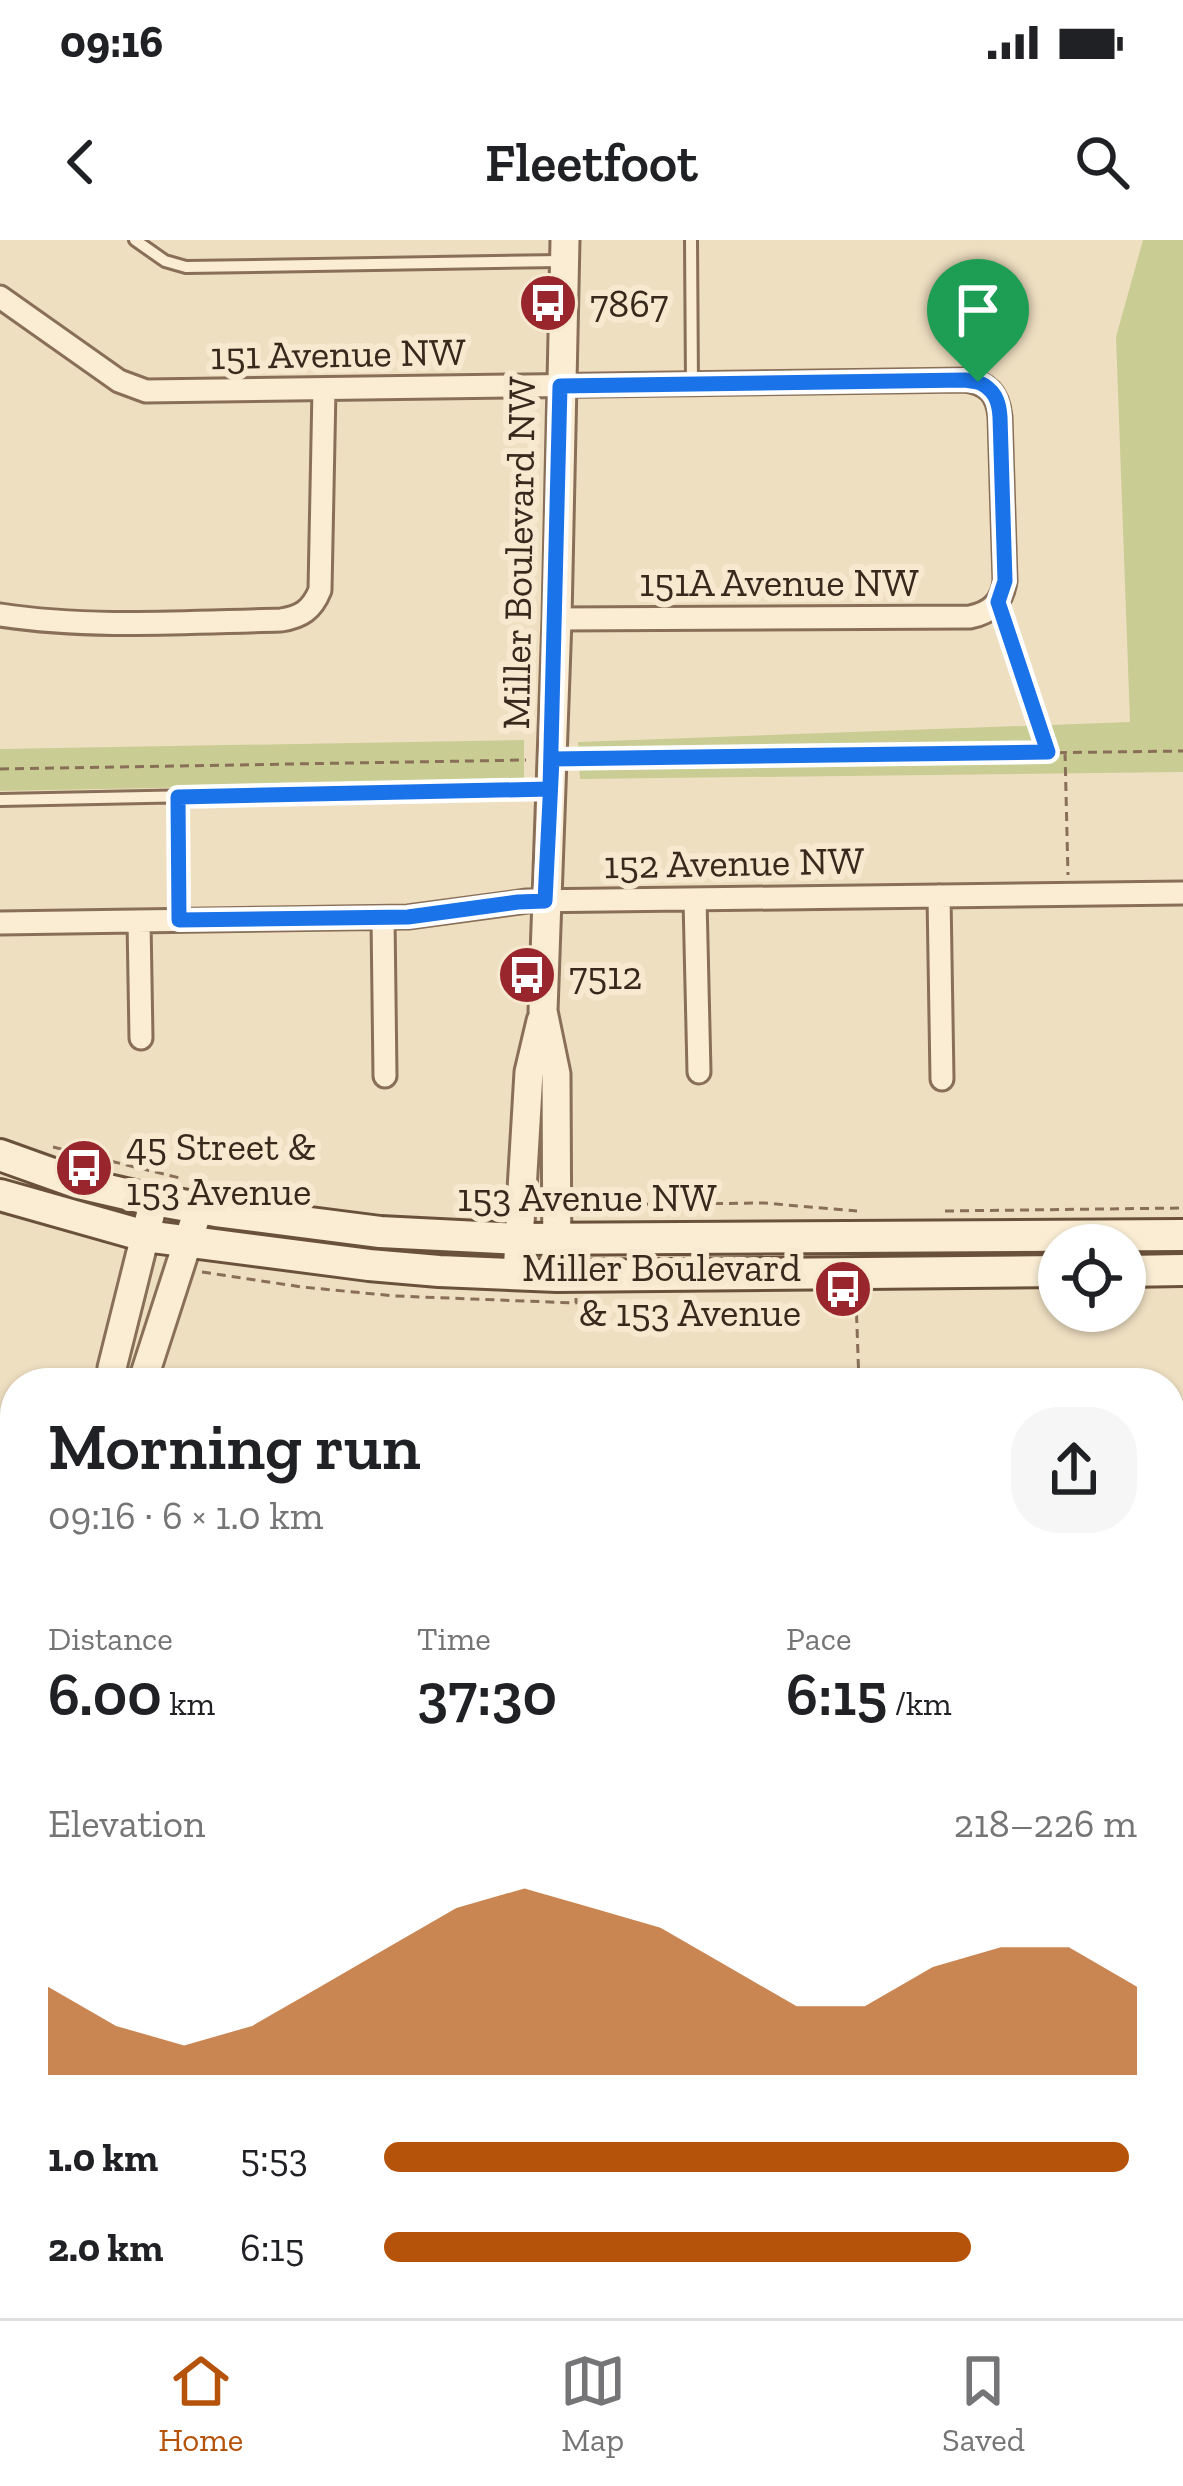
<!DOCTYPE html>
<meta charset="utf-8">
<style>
:root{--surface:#fff;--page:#f6f6f6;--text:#202124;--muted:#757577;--line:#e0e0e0;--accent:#b45309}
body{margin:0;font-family:"Zilla Slab",serif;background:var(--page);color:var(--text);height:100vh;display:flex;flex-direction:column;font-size:45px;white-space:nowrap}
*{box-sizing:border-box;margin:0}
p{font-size:39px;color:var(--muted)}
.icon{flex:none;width:66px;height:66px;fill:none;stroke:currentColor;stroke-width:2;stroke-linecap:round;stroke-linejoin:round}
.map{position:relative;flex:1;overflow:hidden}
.panel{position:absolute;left:0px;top:1128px;width:1185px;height:951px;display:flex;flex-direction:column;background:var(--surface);border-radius:48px 48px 0 0;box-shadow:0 3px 9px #0004}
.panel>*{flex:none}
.controls{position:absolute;left:1038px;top:984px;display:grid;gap:24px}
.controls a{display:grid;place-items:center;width:108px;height:108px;border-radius:50%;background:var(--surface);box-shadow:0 3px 9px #0004;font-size:60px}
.pin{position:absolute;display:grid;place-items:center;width:102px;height:102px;color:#fff;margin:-123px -51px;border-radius:50% 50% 50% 0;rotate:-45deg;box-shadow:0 0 12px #0007}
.pin .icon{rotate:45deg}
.round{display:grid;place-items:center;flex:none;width:126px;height:126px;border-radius:48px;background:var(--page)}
.headline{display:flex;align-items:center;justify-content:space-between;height:204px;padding:0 48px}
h1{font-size:66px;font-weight:600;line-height:90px}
.metrics{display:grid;grid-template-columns:repeat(3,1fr);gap:18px;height:204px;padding:12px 48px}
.metrics div{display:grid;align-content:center}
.metrics b{font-size:60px;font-weight:600}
.metrics small{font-size:33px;font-weight:400}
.metrics p{font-size:33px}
.chart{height:336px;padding:24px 48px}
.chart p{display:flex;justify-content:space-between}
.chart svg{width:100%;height:216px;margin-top:12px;fill:var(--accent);opacity:.7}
ul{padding:0 48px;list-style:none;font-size:39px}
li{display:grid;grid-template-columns:192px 144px 1fr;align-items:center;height:90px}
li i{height:30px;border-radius:15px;background:var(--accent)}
.status{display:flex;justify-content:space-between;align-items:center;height:84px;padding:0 60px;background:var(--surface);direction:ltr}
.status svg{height:33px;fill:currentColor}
header{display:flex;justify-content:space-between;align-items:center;height:156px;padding:0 48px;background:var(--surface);font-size:54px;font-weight:600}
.tabs{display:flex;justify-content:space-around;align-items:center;height:168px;border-top:3px solid var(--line);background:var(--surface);font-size:33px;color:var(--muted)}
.tabs a{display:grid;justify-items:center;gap:6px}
.tabs .active{color:var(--accent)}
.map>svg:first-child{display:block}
.green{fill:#c9cd94}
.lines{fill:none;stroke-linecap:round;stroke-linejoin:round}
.service-casing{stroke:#896f58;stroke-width:16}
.minor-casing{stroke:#896f58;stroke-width:27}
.tertiary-casing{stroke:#896f58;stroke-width:33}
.secondary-casing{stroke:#6a513b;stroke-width:36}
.path{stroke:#896f58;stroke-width:3;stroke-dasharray:9 6;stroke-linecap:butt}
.service{stroke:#faedd4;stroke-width:10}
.minor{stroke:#faedd4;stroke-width:21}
.tertiary{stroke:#faedd4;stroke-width:27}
.secondary{stroke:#faedd4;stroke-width:30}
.route-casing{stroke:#fff;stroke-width:24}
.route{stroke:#1a73e8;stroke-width:15}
.labels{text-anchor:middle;stroke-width:12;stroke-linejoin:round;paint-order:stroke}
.poi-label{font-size:39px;fill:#38291d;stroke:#f6e9d0;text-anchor:start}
.street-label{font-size:39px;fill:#38291d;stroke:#f6e9d0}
</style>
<div class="status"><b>09:16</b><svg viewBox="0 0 49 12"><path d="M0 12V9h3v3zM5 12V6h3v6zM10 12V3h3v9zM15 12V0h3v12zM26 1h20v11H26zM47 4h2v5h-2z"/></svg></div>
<header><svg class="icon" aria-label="back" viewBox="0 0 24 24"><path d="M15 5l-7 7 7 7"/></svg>Fleetfoot<svg class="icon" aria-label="search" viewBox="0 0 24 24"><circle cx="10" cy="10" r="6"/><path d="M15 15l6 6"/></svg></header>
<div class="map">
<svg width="1183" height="2078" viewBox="0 0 1183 2078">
<rect width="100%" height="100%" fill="#efdfc1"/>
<path class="green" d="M1143,0H1183V532L580,539L578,502L1130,482L1116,97Z
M524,500V541L0,551V509Z
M15,1968V2064H273V2078H0V1973Z"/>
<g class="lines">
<defs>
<path id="service" d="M135,0L165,21L186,27L561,21
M691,0L692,144
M178,557L179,680
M0,560L547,549
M1170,1666L1183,1672
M1170,1945L1183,1950
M653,2064L727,2078"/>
<path id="minor" d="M0,57L119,141L146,151L965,140C988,143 998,154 1000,177L1005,341C1002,363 990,373 970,377L557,379
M0,375C92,389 188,382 281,380C301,377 312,370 320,350L324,149
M939,656L942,839
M695,659L699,832
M383,678L385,836
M139,681L141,798
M0,683L408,677L527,661L1183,653
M0,1317L15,1323
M1170,1639L1183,1602
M0,1791L15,1788
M1170,1804L1183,1809
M788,2078L792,2064"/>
<path id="tertiary" d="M517,1034L529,832L541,781
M557,1036L556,834L543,771L557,379L565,0
M112,1143V1128L154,960
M139,1143L145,1134L199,967
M0,1941L15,1938
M1122,2064L1156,2078"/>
<path id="secondary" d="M0,915L78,943L143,958L216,971L380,992L519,999L1183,995
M0,955L145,996L369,1025L439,1031L557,1036L1059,1031
M1125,1031L1183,1030"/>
</defs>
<use href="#service" class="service-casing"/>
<use href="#minor" class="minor-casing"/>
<use href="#tertiary" class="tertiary-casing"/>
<use href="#secondary" class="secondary-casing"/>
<path class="path" d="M1005,381L1047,508
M1065,512L1068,635
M578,519L1183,511
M0,529L526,520
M53,907L184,939
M579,965L764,963L857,971
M945,971L1183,968
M202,1032L302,1047L395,1056L576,1063V1058
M856,1059L859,1143
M1170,1230H1183
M279,2064L289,2066L302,2078
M46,2078L57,2064"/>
<use href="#service" class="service"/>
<use href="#minor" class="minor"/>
<use href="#tertiary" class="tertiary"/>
<use href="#secondary" class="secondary"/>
</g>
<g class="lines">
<defs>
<path id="route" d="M978,142L965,140L560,146L550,549L178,557L179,680L408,677L518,662L545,661L552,519L1048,512L998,362L1005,341L1000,177C999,160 994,149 978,142"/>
</defs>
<use href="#route" class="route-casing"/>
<use href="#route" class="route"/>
</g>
<defs>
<symbol id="bus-disc" viewBox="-11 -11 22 22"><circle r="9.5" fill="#99262d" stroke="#f6e9d0"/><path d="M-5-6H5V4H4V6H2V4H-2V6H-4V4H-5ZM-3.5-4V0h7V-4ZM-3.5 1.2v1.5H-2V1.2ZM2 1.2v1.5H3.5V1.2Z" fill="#fff"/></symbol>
</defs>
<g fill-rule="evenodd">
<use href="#bus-disc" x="515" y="30" width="66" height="66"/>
<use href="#bus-disc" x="494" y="702" width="66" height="66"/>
<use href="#bus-disc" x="51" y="895" width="66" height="66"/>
<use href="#bus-disc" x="810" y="1016" width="66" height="66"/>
</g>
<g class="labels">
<g class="poi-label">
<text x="590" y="77">7867</text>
<text x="569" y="749">7512</text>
<text x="126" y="920">45 Street &amp;<tspan x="126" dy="45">153 Avenue</tspan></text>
<text x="801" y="1041" text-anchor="end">Miller Boulevard<tspan x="801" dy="45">&amp; 153 Avenue</tspan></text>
</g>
<g class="street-label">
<text transform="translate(338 113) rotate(-1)" y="14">151 Avenue NW</text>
<text transform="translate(518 313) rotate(-89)" y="14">Miller Boulevard NW</text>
<text x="779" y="356">151A Avenue NW</text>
<text transform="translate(734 622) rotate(-1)" y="14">152 Avenue NW</text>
<text x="587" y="971">153 Avenue NW</text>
</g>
</g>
</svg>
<div class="controls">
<a><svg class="icon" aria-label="locate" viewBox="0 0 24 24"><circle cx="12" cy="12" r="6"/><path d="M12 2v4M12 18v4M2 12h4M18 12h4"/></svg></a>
</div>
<div class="pin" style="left:978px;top:142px;background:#1e9e55"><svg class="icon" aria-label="arrive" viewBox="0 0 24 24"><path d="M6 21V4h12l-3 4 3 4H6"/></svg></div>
<section class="panel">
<div class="headline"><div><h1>Morning run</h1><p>09:16 · 6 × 1.0 km</p></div><a class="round"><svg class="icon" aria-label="share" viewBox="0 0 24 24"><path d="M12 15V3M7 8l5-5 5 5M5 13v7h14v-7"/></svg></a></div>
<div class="metrics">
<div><p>Distance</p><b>6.00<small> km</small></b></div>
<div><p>Time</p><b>37:30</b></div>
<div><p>Pace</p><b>6:15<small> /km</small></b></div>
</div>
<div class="chart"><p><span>Elevation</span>218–226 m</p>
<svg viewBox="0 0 160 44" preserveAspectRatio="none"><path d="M0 44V26L10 34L20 38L30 34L40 26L50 18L60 10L70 6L80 10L90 14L100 22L110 30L120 30L130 22L140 18L150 18L160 26V44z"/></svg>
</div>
<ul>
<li><b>1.0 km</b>5:53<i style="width:99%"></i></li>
<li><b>2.0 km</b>6:15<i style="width:78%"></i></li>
</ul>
</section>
</div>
<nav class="tabs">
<a class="active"><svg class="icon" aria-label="home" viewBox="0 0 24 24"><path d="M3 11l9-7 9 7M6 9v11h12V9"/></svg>Home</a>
<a><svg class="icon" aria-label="map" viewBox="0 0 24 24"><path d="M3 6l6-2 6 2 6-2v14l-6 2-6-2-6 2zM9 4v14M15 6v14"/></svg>Map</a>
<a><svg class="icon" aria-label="saved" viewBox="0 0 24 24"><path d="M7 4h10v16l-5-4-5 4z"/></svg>Saved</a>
</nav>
